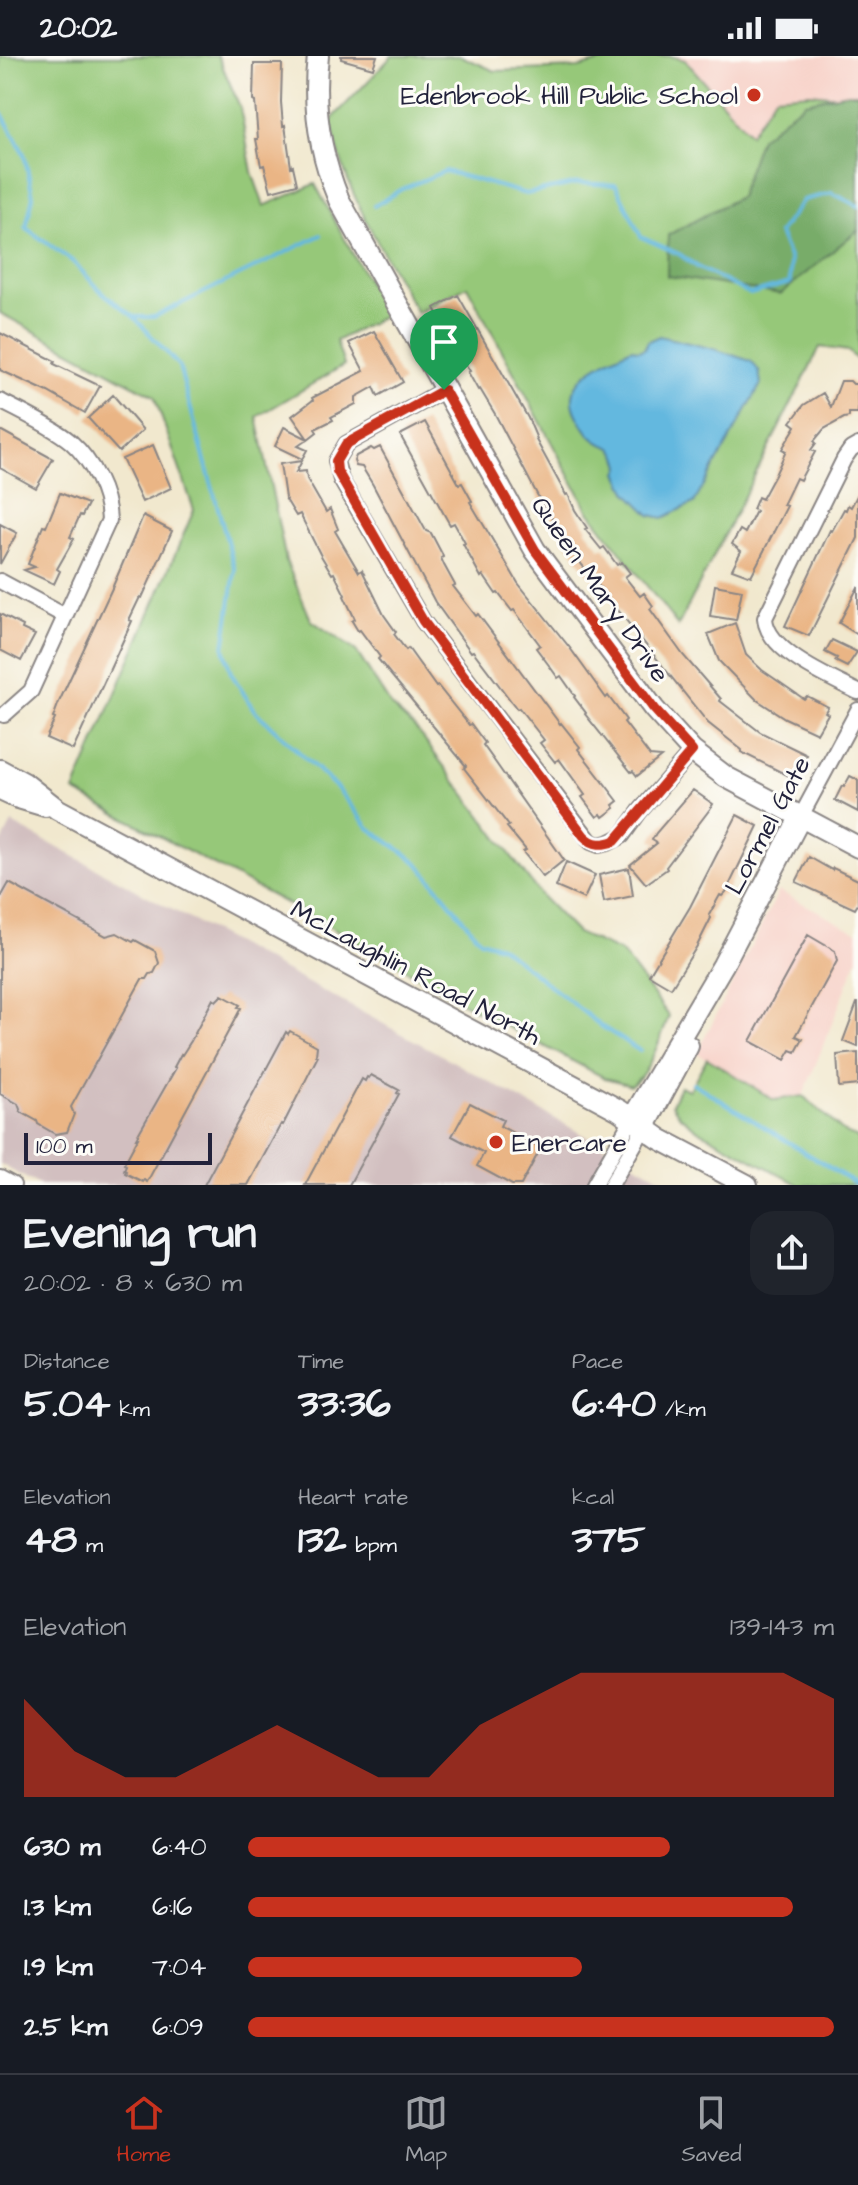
<!DOCTYPE html>
<meta charset="utf-8">
<style>
:root{--surface:#171b24;--page:#20242c;--text:#f1f3f6;--muted:#9ea1a6;--line:#363941;--accent:#c8321e}
body{margin:0;font-family:"Architects Daughter",sans-serif;background:var(--page);color:var(--text);height:100vh;display:flex;flex-direction:column;font-size:30px;white-space:nowrap}
*{box-sizing:border-box;margin:0}
p{font-size:26px;color:var(--muted)}
.icon{flex:none;width:44px;height:44px;fill:none;stroke:currentColor;stroke-width:2;stroke-linecap:round;stroke-linejoin:round}
.map{position:relative;height:1129px;overflow:hidden}
.details{display:flex;flex-direction:column;background:var(--surface);flex:1}
.details>*{flex:none}
.scale{position:absolute;left:24px;bottom:20px;width:188px;box-sizing:border-box;padding-left:8px;border:4px solid #22223b;border-top:0;font-size:22px;line-height:28px;white-space:nowrap;color:#22223b;-webkit-text-stroke:6px #fdfcf7;paint-order:stroke}
.pin{position:absolute;display:grid;place-items:center;width:68px;height:68px;color:#fff;margin:-82px -34px;border-radius:50% 50% 50% 0;rotate:-45deg;box-shadow:0 0 8px #0007}
.pin .icon{rotate:45deg}
.round{display:grid;place-items:center;flex:none;width:84px;height:84px;border-radius:24px;background:var(--page)}
.overview{display:flex;align-items:center;justify-content:space-between;height:136px;padding:0 24px}
h1{font-size:44px;font-weight:700;line-height:60px}
.figures{display:grid;grid-template-columns:repeat(3,1fr);gap:12px;height:136px;padding:8px 24px}
.figures div{display:grid;align-content:center}
.figures b{font-size:40px;font-weight:700}
.figures small{font-size:22px;font-weight:400}
.figures p{font-size:22px}
.chart{height:224px;padding:16px 24px}
.chart p{display:flex;justify-content:space-between}
.chart svg{width:100%;height:144px;margin-top:8px;fill:var(--accent);opacity:.7}
ul{padding:0 24px;list-style:none;font-size:26px}
li{display:grid;grid-template-columns:128px 96px 1fr;align-items:center;height:60px}
li i{height:20px;border-radius:10px;background:var(--accent)}
.status{display:flex;justify-content:space-between;align-items:center;height:56px;padding:0 40px;background:var(--surface);direction:ltr}
.status svg{height:22px;fill:currentColor}
.tab-bar{display:flex;justify-content:space-around;align-items:center;height:112px;border-top:2px solid var(--line);background:var(--surface);font-size:22px;color:var(--muted)}
.tab-bar a{display:grid;justify-items:center;gap:4px}
.tab-bar .selected{color:var(--accent)}
.map>svg:first-child{display:block}
.built{fill:#f7d1c8}
.industrial{fill:#d2bfc0}
.green{fill:#96c879;stroke:#5c755a;stroke-width:2}
.forest{fill:#78ac69;stroke:#4d6752;stroke-width:2}
.water{fill:#63b8df;stroke:#426d8d;stroke-width:2}
.lines{fill:none;stroke-linecap:round;stroke-linejoin:round}
.stream{stroke:#63b8df;stroke-width:4}
.building{fill:#eab585}
.street-casing{stroke:#8a8584;stroke-width:18}
.secondary-casing{stroke:#8a8584;stroke-width:24}
.street{stroke:#fff;stroke-width:14}
.secondary{stroke:#fff;stroke-width:20}
.route-casing{stroke:#fff;stroke-width:16}
.route{stroke:#c8321e;stroke-width:10}
.poi-dot{fill:#c8321e;stroke:#fdfcf7;stroke-width:3}
.labels{text-anchor:middle;stroke-width:6;stroke-linejoin:round;paint-order:stroke}
.poi-label{font-size:26px;fill:#22223b;stroke:#fdfcf7;text-anchor:end}
.street-label{font-size:26px;fill:#22223b;stroke:#fdfcf7}
</style>
<div class="status"><b>20:02</b><svg viewBox="0 0 49 12"><path d="M0 12V9h3v3zM5 12V6h3v6zM10 12V3h3v9zM15 12V0h3v12zM26 1h20v11H26zM47 4h2v5h-2z"/></svg></div>
<div class="map">
<svg width="858" height="1129" viewBox="0 0 858 1129">
<rect width="100%" height="100%" fill="#fdfcf7"/>
<filter id="ink" filterUnits="userSpaceOnUse"><feTurbulence type="fractalNoise" baseFrequency=".0125" numOctaves="2"/><feDisplacementMap in="SourceGraphic" scale="16" xChannelSelector="R" yChannelSelector="G"/><feConvolveMatrix kernelMatrix="1 2 1 2 8 2 1 2 1" color-interpolation-filters="sRGB"/></filter>
<filter id="wash" filterUnits="userSpaceOnUse"><feTurbulence type="fractalNoise" baseFrequency=".006" numOctaves="4" result="noise"/><feDisplacementMap in="SourceGraphic" scale="32" xChannelSelector="R" yChannelSelector="G"/><feGaussianBlur stdDeviation="1.8" result="paint"/><feColorMatrix in="noise" values="0 0 0 0 0 0 0 0 0 0 0 0 0 0 0 0 0 1.4 0 .05"/><feComposite in="paint" operator="in"/></filter>
<g filter="url(#wash)">
<rect width="100%" height="100%" fill="#f1e8ce"/>
<path class="built" d="M670,0H858V42L750,79L685,4Z
M779,835L858,876V902L803,1040L774,1044L697,997Z"/>
<path class="industrial" d="M12,767L454,1006L673,1129H39L0,1108V790Z"/>
<path class="green" d="M0,0H218L240,51L252,116L264,150L315,128L386,259L336,285L344,309L257,361L286,505L311,564L356,595L392,651L416,673L542,841L577,877L622,897L669,960C661,980 649,1019 631,1029L605,1022L460,946C335,870 203,804 74,735L194,454L154,340L0,257Z
M392,0H461L495,15L579,12L621,0H670L685,4L750,78L775,40L810,37L858,42V305L848,295L820,291L678,570L588,454L467,230L417,257C383,195 343,135 331,64Z
M707,1002L774,1044L803,1040L845,1077L858,1082V1129H799L698,1074L680,1060L672,1048L680,1030L689,1034Z"/>
<path class="forest" d="M847,37H858V174L781,238L667,220L668,179L739,141L760,82L805,46Z"/>
<path class="water" d="M659,280L714,293L751,305L759,315L761,328L694,447L663,462L650,459L628,437L618,417L621,411C615,383 607,395 593,382C586,376 583,369 578,361C557,323 604,306 632,292L637,294L644,293L648,285Z"/>
<g class="lines">
<path class="stream" d="M0,54L24,98L33,140L26,172L72,205L102,236L134,261H154L321,179
M374,150L400,134L445,115L526,138L578,127L616,129L641,181L679,198L699,212L750,238L790,227V204L779,177L803,144L832,137L858,150
M134,261L179,310L235,514L224,592L231,617L254,654L337,732L369,772L417,806L480,884L500,890L601,970L640,995
M693,1027L858,1129"/>
</g>
<g id="blocks">
<path class="building" d="M341,0H377L373,12L341,3Z
M254,8H282L281,46L283,70L285,69L291,111L293,110L297,128L271,135L264,109L261,110L256,83H258L255,46L253,45Z
M458,239L528,362L537,383L536,384L566,439L568,438L575,454L587,472L585,473L601,493L604,491L617,509L622,506L630,517L625,521L640,540L644,537L653,550L650,553L683,599L721,643L720,645L760,676L807,699L795,723L741,696L742,694L708,667L575,500L576,499L540,444L495,358L480,333L478,334L468,316L470,315L448,281L450,279L435,252Z
M374,275L403,326L378,340L374,331L356,341V348L331,361L333,364L315,373L317,376L308,383L292,360L313,344L312,342L364,315L349,287Z
M0,277L55,305L54,308L100,330L85,357L48,336L0,314Z
M841,325H850L853,328H857L858,357H849V361L844,362L824,373L814,385L816,387L811,394L815,396L800,424L796,422L783,449L787,450L751,520L732,513L741,495L732,488L740,474L745,477L756,455L753,453L758,441L762,443L775,419L786,395L782,393L796,370L791,366L804,349L823,337L831,351Z
M113,339L143,374L119,396L88,362Z
M425,366L459,428L462,427L472,445L470,446L518,527L570,592L606,642L608,640L626,664L624,666L650,700L661,701L637,720L633,715L631,716L585,658L586,657L574,641L575,640L561,620L558,622L548,608L536,592L540,589L514,554L512,555L498,537L496,538L483,519L481,521L463,488L465,487L454,467L450,469L400,379Z
M284,371L308,383L298,390L307,394L302,403L275,390Z
M0,374L53,403L36,432L0,412Z
M153,389L171,432L142,446L122,403Z
M380,391L426,475L431,477L442,498L443,501L441,502L444,509L455,529L453,530L476,560L478,558L560,668L561,667L580,691L578,693L618,745L613,749L615,752L603,761L601,758L597,761L582,741L585,739L559,703L555,706L540,687L544,684L519,652L517,653L473,595L471,596L435,546L373,429L362,411L356,410L354,405L356,400L371,392L374,394Z
M302,405L296,416L306,415L307,423L326,456L330,453L338,473L335,475L359,516L362,514L384,559L396,576L394,578L406,594L408,592L436,631L438,630L469,669L471,668L485,687L483,689L493,703L564,804L543,821L523,796L526,794L507,771L509,770L464,712L466,710L391,619L378,603L380,601L360,574L358,575L352,565L355,563L344,540L345,539L334,517L332,518L320,498L300,458L296,460L285,442L280,408Z
M60,437L88,448L82,460L80,459L70,481L74,483L57,513L60,515L54,528L24,514L35,511L28,508L43,470L46,471Z
M858,438V482L809,580L785,570L830,474L832,475L844,453L846,454L848,449L851,451Z
M143,460L172,475L142,542L140,541L129,564L132,565L73,694L46,682L55,663L53,662L59,646L113,530Z
M0,468L17,477L0,508Z
M715,529L742,534L736,564L710,560Z
M858,531V579L839,567Z
M0,558L23,570L22,573L35,579L21,605L0,594Z
M735,567L746,599L762,614L804,643L807,640L828,651L825,656L828,658L817,677L785,662L757,644L719,605L708,578Z
M832,584L857,596L847,611L835,605L837,602L825,596Z
M850,720L858,724V756L835,744L842,730L844,731Z
M693,734L713,748L710,753L666,811L667,813L646,828L630,809L657,787L652,784L656,777Z
M737,759L758,770L726,836L722,840L720,839L709,859L711,862L697,890L671,932L649,919L690,851Z
M809,801L832,814L833,812L858,824V848L855,853L796,826Z
M566,806L595,819L584,843L556,831Z
M629,812L633,840L604,846L599,819Z
M9,827L106,880L117,877L133,886L135,884L155,895L159,907L154,917L150,918L147,923H142L71,1051L74,1058L67,1076L55,1078L38,1068L37,1065L21,1056L18,1048L0,1038V843Z
M808,879L835,895L837,905L796,980L803,983L796,996L791,994L785,1004L750,985Z
M222,939L240,949L238,951L241,952L147,1126L144,1124L143,1126L125,1117L126,1115L124,1114L126,1109L124,1108L138,1082H136L176,1012L174,1011L181,998L182,999L191,985L213,943L216,945Z
M857,947H858V991L843,985Z
M290,975L317,990L316,999L318,1000L283,1069L281,1068L248,1129H204L286,976L288,978Z
M858,997V1029L839,1031L837,999Z
M371,1019L399,1034L397,1037L399,1038L349,1129H305L362,1023L365,1025L367,1021L369,1022Z
M470,1047L503,1064L500,1070L541,1092L521,1129H512L477,1110L484,1097L452,1080Z"/>
</g>
</g>
<g filter="url(#ink)">
<use href="#blocks" fill-opacity="0" stroke="#8a8584" stroke-width="2"/>
<g class="lines">
<defs>
<path id="street" d="M444,334L346,388L336,405L341,424L423,565L591,786L599,789L608,787L622,780L640,755L692,695
M0,345C20,355 55,372 71,386C92,405 108,436 109,464L31,635L4,659
M858,389L851,393L844,403L765,562C767,596 831,622 858,636
M0,525L65,560
M800,762L858,654
M0,1122L13,1129
M594,1129L632,1063
M611,1129L644,1072"/>
<path id="secondary" d="M318,0C312,50 320,98 339,144L535,494L654,653L692,695L726,721L858,791
M0,714L24,727L57,753L619,1054L660,1083L747,1129
M0,734L15,741L45,750
M632,1063L723,909L800,762
M644,1072L688,990"/>
</defs>
<use href="#street" class="street-casing"/>
<use href="#secondary" class="secondary-casing"/>
<use href="#street" class="street"/>
<use href="#secondary" class="secondary"/>
</g>
</g>
<g class="lines" filter="url(#ink)">
<defs>
<path id="route" d="M444,334L535,494L654,653L692,695L615,785C603,789 594,790 584,780L423,565L337,415L336,405L346,388Z"/>
</defs>
<use href="#route" class="route-casing"/>
<use href="#route" class="route"/>
</g>
<g class="poi-dot">
<circle cx="754" cy="39" r="8"/>
<circle cx="496" cy="1086" r="8"/>
</g>
<g class="labels">
<g class="poi-label">
<text x="738" y="48">Edenbrook Hill Public School</text>
<text x="512" y="1095" text-anchor="start">Enercare</text>
</g>
<g class="street-label">
<text transform="translate(601 533) rotate(55)" y="9">Queen Mary Drive</text>
<text transform="translate(767 769) rotate(-62)" y="9">Lormel Gate</text>
<text transform="translate(416 916) rotate(28)" y="9">McLaughlin Road North</text>
</g>
</g>
</svg>
<div class="scale">100 m</div>
<div class="pin" style="left:444px;top:334px;background:#1e9e55"><svg class="icon" aria-label="arrive" viewBox="0 0 24 24"><path d="M6 21V4h12l-3 4 3 4H6"/></svg></div>
</div>
<section class="details">
<div class="overview"><div><h1>Evening run</h1><p>20:02 · 8 × 630 m</p></div><a class="round"><svg class="icon" aria-label="share" viewBox="0 0 24 24"><path d="M12 15V3M7 8l5-5 5 5M5 13v7h14v-7"/></svg></a></div>
<div class="figures">
<div><p>Distance</p><b>5.04<small> km</small></b></div>
<div><p>Time</p><b>33:36</b></div>
<div><p>Pace</p><b>6:40<small> /km</small></b></div>
</div>
<div class="figures">
<div><p>Elevation</p><b>48<small> m</small></b></div>
<div><p>Heart rate</p><b>132<small> bpm</small></b></div>
<div><p>kcal</p><b>375</b></div>
</div>
<div class="chart"><p><span>Elevation</span>139–143 m</p>
<svg viewBox="0 0 160 44" preserveAspectRatio="none"><path d="M0 44V14L10 30L20 38L30 38L40 30L50 22L60 30L70 38L80 38L90 22L100 14L110 6L120 6L130 6L140 6L150 6L160 14V44z"/></svg>
</div>
<ul>
<li><b>630 m</b>6:40<i style="width:72%"></i></li>
<li><b>1.3 km</b>6:16<i style="width:93%"></i></li>
<li><b>1.9 km</b>7:04<i style="width:57%"></i></li>
<li><b>2.5 km</b>6:09<i style="width:100%"></i></li>
</ul>
</section>
<nav class="tab-bar">
<a class="selected"><svg class="icon" aria-label="home" viewBox="0 0 24 24"><path d="M3 11l9-7 9 7M6 9v11h12V9"/></svg>Home</a>
<a><svg class="icon" aria-label="map" viewBox="0 0 24 24"><path d="M3 6l6-2 6 2 6-2v14l-6 2-6-2-6 2zM9 4v14M15 6v14"/></svg>Map</a>
<a><svg class="icon" aria-label="saved" viewBox="0 0 24 24"><path d="M7 4h10v16l-5-4-5 4z"/></svg>Saved</a>
</nav>
